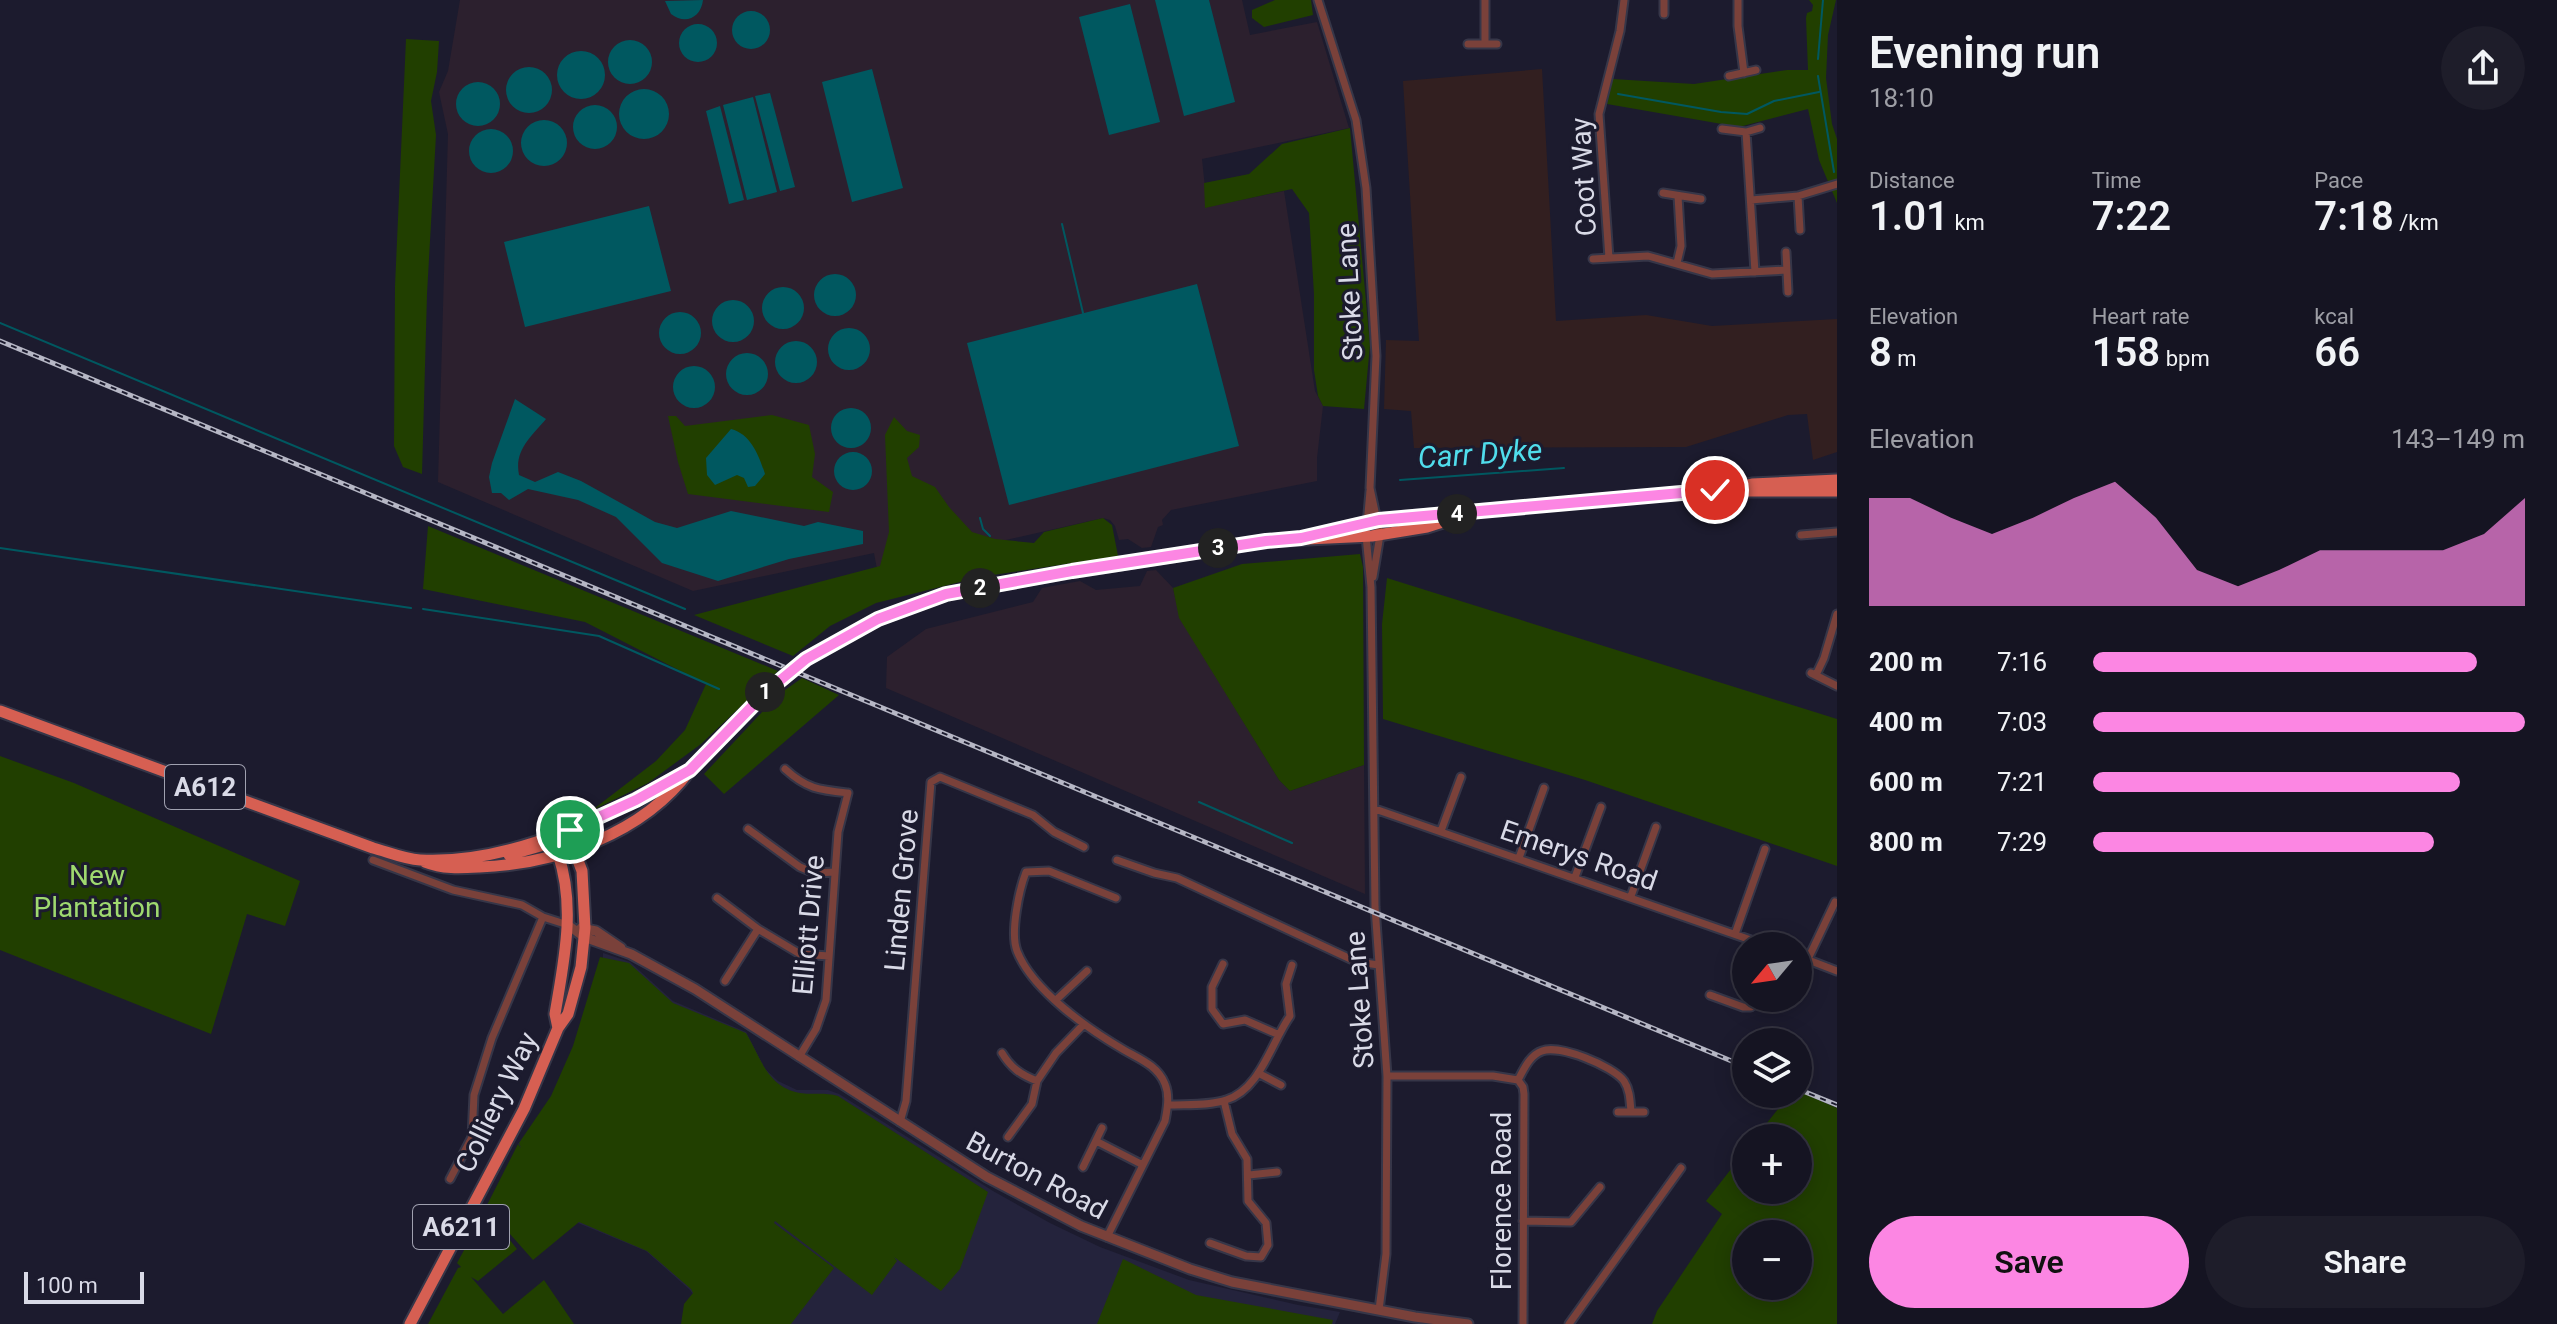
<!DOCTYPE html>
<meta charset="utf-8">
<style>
:root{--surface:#151422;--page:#1e1d2a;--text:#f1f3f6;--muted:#9d9ea5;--line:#343340;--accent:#fc86e3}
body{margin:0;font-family:Roboto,sans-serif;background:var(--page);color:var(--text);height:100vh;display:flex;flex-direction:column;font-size:30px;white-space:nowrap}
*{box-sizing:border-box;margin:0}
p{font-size:26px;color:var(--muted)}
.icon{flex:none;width:44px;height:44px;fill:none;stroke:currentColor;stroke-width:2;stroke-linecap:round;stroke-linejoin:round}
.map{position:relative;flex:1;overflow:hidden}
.sheet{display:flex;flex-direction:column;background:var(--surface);width:720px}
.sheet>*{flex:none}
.needle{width:52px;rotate:241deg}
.buttons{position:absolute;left:1732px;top:932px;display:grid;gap:16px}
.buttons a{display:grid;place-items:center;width:80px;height:80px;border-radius:50%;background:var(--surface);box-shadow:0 4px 20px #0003,0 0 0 2px var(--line);font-size:40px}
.scale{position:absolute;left:24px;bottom:20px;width:120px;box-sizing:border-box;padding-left:8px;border:4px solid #d9dae7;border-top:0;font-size:22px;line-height:28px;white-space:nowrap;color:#d9dae7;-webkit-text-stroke:6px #1c1b2e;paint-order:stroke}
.pin{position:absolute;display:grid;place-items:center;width:68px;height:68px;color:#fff;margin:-34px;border:4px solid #fff;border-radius:50%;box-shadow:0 2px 8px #0007}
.km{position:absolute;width:40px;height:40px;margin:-20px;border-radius:50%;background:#222;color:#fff;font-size:22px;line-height:40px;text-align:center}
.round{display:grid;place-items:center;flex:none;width:84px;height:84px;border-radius:42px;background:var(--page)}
.head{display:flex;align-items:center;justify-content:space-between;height:136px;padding:0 32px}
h1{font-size:44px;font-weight:600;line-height:60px}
.metrics{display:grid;grid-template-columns:repeat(3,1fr);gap:12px;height:136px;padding:8px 32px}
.metrics div{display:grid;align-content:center}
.metrics b{font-size:40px;font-weight:600}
.metrics small{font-size:22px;font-weight:400}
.metrics p{font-size:22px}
.chart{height:224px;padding:16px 32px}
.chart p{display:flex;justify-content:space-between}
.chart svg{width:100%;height:144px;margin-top:8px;fill:var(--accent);opacity:.7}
.primary-button{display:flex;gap:16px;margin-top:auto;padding:16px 32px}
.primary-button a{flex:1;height:92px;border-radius:48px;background:var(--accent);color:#111;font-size:32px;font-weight:600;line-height:92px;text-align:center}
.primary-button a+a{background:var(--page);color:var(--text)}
ul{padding:0 32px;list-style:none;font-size:26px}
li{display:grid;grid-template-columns:128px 96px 1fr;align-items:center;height:60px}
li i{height:20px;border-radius:10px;background:var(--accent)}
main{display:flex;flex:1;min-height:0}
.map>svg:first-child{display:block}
.commercial{fill:#321f20}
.industrial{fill:#2c202e}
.built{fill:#24233c}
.green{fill:#213f00;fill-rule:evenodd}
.water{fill:#005860}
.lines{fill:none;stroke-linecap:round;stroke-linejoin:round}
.stream{stroke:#005860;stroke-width:2}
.minor-casing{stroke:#363648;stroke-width:11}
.tertiary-casing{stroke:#363648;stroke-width:13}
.primary-casing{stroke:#363648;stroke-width:15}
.minor{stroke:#7a413a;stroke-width:7}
.tertiary{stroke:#7a413a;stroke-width:9}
.primary{stroke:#d65f52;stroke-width:11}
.rail-casing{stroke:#b6b7c5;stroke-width:5}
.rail{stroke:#1c1b2e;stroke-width:2;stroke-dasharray:6;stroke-linecap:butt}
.primary-bridge-casing{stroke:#363648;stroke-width:15;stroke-linecap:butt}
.primary-bridge{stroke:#d65f52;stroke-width:11}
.route-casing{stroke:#fff;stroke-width:16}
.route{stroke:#fc86e3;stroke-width:10}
.labels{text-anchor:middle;stroke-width:6;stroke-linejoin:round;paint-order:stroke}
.shield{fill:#1c1b2e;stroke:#a0a1b0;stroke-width:2}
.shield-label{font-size:26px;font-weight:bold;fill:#d9dae7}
.street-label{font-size:28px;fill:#d9dae7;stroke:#1c1b2e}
.park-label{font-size:28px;fill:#9fd96f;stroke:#1c1b2e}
.water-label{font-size:30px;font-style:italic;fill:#50ddec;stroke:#1c1b2e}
</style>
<main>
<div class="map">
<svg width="1837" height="1324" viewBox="0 0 1837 1324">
<rect width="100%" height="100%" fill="#1c1b2e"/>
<path class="commercial" d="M1542,69L1556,321L1646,315L1712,326L1837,319V452L1813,460L1807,414L1788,415L1686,447L1414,448L1411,411L1384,409L1386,340L1419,341L1403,81Z"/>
<path class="industrial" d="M460,0H1242L1250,35L1317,22L1349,128L1202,159L1207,207L1284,191L1315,391L1323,406L1317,458V481L1171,510L1162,520L1163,525L1158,527L1151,547L1142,548L1128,539L1119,540L1115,526L1110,520L1103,518L877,569L874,553L693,591L438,482L448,134L439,92L448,71Z
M1156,570L1173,588L1180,618L1279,780L1290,791L1364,765L1365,894L886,688L887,657L926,629L1033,602L1042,588L1080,581L1096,590L1140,586L1147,571Z"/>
<path class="built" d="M603,953L630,962L673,1001L746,1032L765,1069L778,1081L797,1090H828L839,1094L993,1191L1050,1223L1100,1247L1189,1280L1298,1305L1340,1312L1335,1324H714L690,1290L646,1251L578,1223L539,1179L518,1144L569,1082L602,987Z"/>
<path class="green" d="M1275,0H1311L1313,15L1264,27L1252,18V10Z
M1809,0H1836L1828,35L1826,78L1832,124L1837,139V203L1819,160L1808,109L1739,127L1607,104L1613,79L1694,84L1787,70H1808L1806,18L1807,13L1812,11L1813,5Z
M406,39L439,41L437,72L431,101L436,135L427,294L422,474L403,467L394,446L395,286Z
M1350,128L1370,345L1364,409L1323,406L1318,396L1314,370V294L1309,213L1292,189L1205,208L1204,183L1249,174L1282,144Z
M772,415L809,425L815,454L812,477L833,492L829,512L688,494L678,462L668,416H676L685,426Z
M894,417L907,431L920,435L919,447L907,458L912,476L935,487L949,507L972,532L995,539L1034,543L1044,532L1103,518L1112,525L1118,556L980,577L876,603L830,626L793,656L694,615L880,566L889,532L885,435Z
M428,526L778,671L701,744L648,783L591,811L656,761L685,730L706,684L585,622L423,589Z
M1360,554L1363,567L1364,765L1290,791L1279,780L1179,618L1173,588L1242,564Z
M1387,578L1837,719V866L1585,780L1383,719L1382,624Z
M802,678L839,695L724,794L704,774L778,695Z
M0,756L74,783L300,881L285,926L247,914L211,1034L0,950Z
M600,957L629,963L673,1003L746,1033C761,1058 767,1087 800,1093C813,1095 825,1092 838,1096L988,1192L960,1269L941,1291L894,1257L897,1261L872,1295L775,1221L774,1223L834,1268L791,1324H681L684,1304L693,1293L691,1289L647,1251L579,1222L533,1260L486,1207L518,1144L521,1148L519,1143L551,1096L573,1046Z
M1798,1091L1837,1108V1324H1652L1657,1311L1722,1214L1706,1201L1746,1150V1190H1798V1138H1755L1790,1094H1798ZM1746,1234H1798V1286H1746Z
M486,1210L517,1249L478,1281L471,1277L503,1314L544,1280L574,1324H428L458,1268L461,1267L457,1263Z
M1123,1259L1196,1295L1333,1320L1332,1324H1097Z"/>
<path class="water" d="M703,0C701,18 685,25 671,14L665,1Z
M1155,0H1209L1235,102L1184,116Z
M1130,4L1160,122L1109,135L1079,17Z
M732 30a19 19 0 1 1 38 0a19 19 0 1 1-38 0Z
M679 43a19 19 0 1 1 38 0a19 19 0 1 1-38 0Z
M608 62a22 22 0 1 1 44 0a22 22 0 1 1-44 0Z
M557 75a24 24 0 1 1 48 0a24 24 0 1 1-48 0Z
M506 90a23 23 0 1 1 46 0a23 23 0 1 1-46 0Z
M872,69L903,188L852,202L822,82Z
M456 104a22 22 0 1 1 44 0a22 22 0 1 1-44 0Z
M619 114a25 25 0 1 1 50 0a25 25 0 1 1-50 0Z
M770,93L795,187L780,191L755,96Z
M753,97L777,192L747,200L723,105Z
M573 127a22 22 0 1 1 44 0a22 22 0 1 1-44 0Z
M720,106L744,200L729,204L706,111Z
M521 143a23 23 0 1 1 46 0a23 23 0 1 1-46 0Z
M469 151a22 22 0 1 1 44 0a22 22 0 1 1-44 0Z
M649,206L671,291L525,327L504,242Z
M814 295a21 21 0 1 1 42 0a21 21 0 1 1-42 0Z
M1197,284L1239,446L1009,505L967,343Z
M762 308a21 21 0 1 1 42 0a21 21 0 1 1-42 0Z
M712 321a21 21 0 1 1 42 0a21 21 0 1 1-42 0Z
M659 333a21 21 0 1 1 42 0a21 21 0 1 1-42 0Z
M828 349a21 21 0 1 1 42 0a21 21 0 1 1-42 0Z
M775 362a21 21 0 1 1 42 0a21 21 0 1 1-42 0Z
M726 374a21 21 0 1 1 42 0a21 21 0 1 1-42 0Z
M673 387a21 21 0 1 1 42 0a21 21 0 1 1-42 0Z
M515,399L546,419C531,437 514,450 519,475L535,482L558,472L581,481L655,522L677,528L731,511L804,526L818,522L863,531V544L789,559L718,581L662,563L616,517L578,500L528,489L509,500L501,493H492L489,477L492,463Z
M831 428a20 20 0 1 1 40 0a20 20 0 1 1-40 0Z
M731,429C751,434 759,456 765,474L755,486L748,487L744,478L737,475L715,485L707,475L706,458Z
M834 471a19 19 0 1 1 38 0a19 19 0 1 1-38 0Z"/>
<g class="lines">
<path class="stream" d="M1818,59L1823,0
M1818,76L1834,172
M1618,94L1721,112L1747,114L1774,101L1819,92
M1062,224L1083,313
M0,323L685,609
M1400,480L1564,468
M980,518L983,529L990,536
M0,548L411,608
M423,609L599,636L719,689
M1199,802L1292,843"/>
<defs>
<path id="minor" d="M1318,0L1356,120L1366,188L1376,356L1370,488L1380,535L1373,577
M1738,0V26L1744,73
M1664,14V0
M1468,44H1497
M1485,44V0
M1729,76L1756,70
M1722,129L1746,132L1760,128
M1746,132L1755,272
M1663,193L1701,199
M1798,196L1800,230
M1751,200L1798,196L1837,184
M1786,252L1788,292
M1609,258L1599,114L1620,31L1624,0
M1593,259L1648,256L1712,274L1787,270
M1677,263L1681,246L1678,196
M1370,491L1366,536L1371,587L1375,907L1387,1076L1386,1254L1379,1310
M1801,535L1837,532
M1811,673L1837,686
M1816,675L1824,658L1837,614
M785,769C807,789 819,790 848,793L838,832L826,1000L816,1029L799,1057
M1375,809L1768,946
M748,829L800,867L814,873L835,872
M1441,831L1461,777
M1519,858L1544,788
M373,860L453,890L522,905L543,917L568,925
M1117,860L1154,873L1177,878L1357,962L1379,965
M1575,877L1601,807
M1631,896L1656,827
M717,898L758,929L800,954L829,956
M1735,934L1765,849
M1798,956L1837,971
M1808,959L1835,902
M1223,964L1212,987V1009L1223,1024L1245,1020L1277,1034
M725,981L758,929
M1710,995L1743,1007H1751L1757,998
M1056,1000L1087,971
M1002,1053C1011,1068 1021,1075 1037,1081
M1258,1073L1281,1085
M1387,1076H1493L1518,1080
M1168,1105C1186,1104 1209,1106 1226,1100C1260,1090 1271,1043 1290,1016L1286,984L1292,965
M1618,1112H1644
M900,1122L906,1101L931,782L940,777L1033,815L1054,832L1084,847
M1008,1137L1032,1104L1037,1081L1056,1053L1084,1024
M1096,1141L1143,1165
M1083,1167L1102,1128
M1249,1175L1277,1172
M450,1179L472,1137L474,1095L492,1038L543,917
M1523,1221L1571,1222L1600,1187
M1107,1237L1165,1121C1167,1110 1170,1096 1165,1084C1158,1066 1140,1059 1124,1050C1088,1029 1032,990 1017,951C1010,933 1019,890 1026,872L1049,871L1116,898
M1210,1243L1246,1256L1261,1257L1268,1245L1266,1223L1248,1201L1247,1159L1232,1134L1224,1101
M1523,1324L1524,1094L1523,1087L1518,1080C1524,1069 1530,1055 1542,1051C1559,1044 1613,1066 1624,1081C1630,1090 1630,1101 1631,1112
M1569,1324L1681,1168"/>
<path id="tertiary" d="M568,925L584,937L631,954L695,989L987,1177L1081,1226L1190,1269L1232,1282L1415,1317L1468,1324
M581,928L596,931L621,948"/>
<path id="primary" d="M1746,491H1837
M1325,532L1384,519L1729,489L1752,484L1837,480
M806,659L878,619L946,594L1057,574L1266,541L1372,536L1427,527L1471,513
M0,711L373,848C388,852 404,859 420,860C514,865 611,814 690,770
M558,854C576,907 564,960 555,1014L558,1028
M509,855L561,840
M425,862C443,869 460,868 479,867C556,864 643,834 690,770L785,675
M410,1324L524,1109L558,1028L568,1014L581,967L585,928L582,871L574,850"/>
</defs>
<use href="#minor" class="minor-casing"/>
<use href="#tertiary" class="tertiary-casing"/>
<use href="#primary" class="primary-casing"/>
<use href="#minor" class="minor"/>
<use href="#tertiary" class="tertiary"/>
<use href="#primary" class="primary"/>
<defs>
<path id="rail" d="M0,341L1746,1067
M1798,1089L1837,1105"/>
</defs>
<use href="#rail" class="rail-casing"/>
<use href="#rail" class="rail"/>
<defs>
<path id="primary-bridge" d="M785,675L806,659"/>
</defs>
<use href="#primary-bridge" class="primary-bridge-casing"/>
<use href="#primary-bridge" class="primary-bridge"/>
</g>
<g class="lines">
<defs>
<path id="route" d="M570,830L636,800L690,770L766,692L806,659L878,619L946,594L1072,571L1266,541L1301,538L1379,520L1715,490"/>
</defs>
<use href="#route" class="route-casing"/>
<use href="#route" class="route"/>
</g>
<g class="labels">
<g class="shield">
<rect x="165" y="765" width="80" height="44" rx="6"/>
<rect x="413" y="1205" width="96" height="44" rx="6"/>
</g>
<g class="shield-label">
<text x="205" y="796">A612</text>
<text x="461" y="1236">A6211</text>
</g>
<g class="street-label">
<text transform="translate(1583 177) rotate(-93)" y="10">Coot Way</text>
<text transform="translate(1349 292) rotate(-93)" y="10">Stoke Lane</text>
<text transform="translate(1579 855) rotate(19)" y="10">Emerys Road</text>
<text transform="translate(901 890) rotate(-85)" y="10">Linden Grove</text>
<text transform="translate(808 925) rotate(-85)" y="10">Elliott Drive</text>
<text transform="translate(1359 1000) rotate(-94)" y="10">Stoke Lane</text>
<text transform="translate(496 1102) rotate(-64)" y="10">Colliery Way</text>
<text transform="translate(1037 1175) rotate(28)" y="10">Burton Road</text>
<text transform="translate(1501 1201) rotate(-90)" y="10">Florence Road</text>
</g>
<g class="park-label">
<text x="97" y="885">New<tspan x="97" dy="32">Plantation</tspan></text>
</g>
<g class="water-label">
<text transform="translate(1480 454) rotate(-4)" y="10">Carr Dyke</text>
</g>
</g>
</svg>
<div class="buttons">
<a><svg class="needle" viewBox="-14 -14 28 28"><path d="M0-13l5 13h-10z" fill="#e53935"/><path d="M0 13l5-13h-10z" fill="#9d9ea5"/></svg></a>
<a><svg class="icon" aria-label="layers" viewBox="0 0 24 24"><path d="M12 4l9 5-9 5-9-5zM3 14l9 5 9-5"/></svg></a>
<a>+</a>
<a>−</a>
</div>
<div class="scale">100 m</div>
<div class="pin" style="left:570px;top:830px;background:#1e9e55"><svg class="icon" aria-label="arrive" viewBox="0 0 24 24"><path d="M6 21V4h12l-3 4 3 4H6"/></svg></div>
<div class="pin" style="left:1715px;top:490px;background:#d93025"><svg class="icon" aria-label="check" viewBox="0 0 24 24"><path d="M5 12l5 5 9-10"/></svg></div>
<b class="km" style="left:765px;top:692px">1</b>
<b class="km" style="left:980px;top:588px">2</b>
<b class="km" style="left:1218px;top:548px">3</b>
<b class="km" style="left:1457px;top:514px">4</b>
</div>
<section class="sheet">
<div class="head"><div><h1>Evening run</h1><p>18:10</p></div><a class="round"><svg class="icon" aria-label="share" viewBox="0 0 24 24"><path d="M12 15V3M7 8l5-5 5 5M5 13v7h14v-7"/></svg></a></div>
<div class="metrics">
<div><p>Distance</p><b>1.01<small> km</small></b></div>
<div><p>Time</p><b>7:22</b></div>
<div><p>Pace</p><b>7:18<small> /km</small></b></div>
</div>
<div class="metrics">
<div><p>Elevation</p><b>8<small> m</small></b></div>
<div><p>Heart rate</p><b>158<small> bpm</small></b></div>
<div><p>kcal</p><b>66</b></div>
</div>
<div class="chart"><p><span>Elevation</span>143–149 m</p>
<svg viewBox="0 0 160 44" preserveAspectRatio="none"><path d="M0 44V11L10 11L20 17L30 22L40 17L50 11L60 6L70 17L80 33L90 38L100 33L110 27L120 27L130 27L140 27L150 22L160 11V44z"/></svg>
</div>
<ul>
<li><b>200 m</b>7:16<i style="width:89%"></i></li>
<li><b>400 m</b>7:03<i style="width:100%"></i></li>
<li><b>600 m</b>7:21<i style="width:85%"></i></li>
<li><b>800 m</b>7:29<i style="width:79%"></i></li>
</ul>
<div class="primary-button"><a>Save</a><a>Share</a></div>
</section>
</main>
